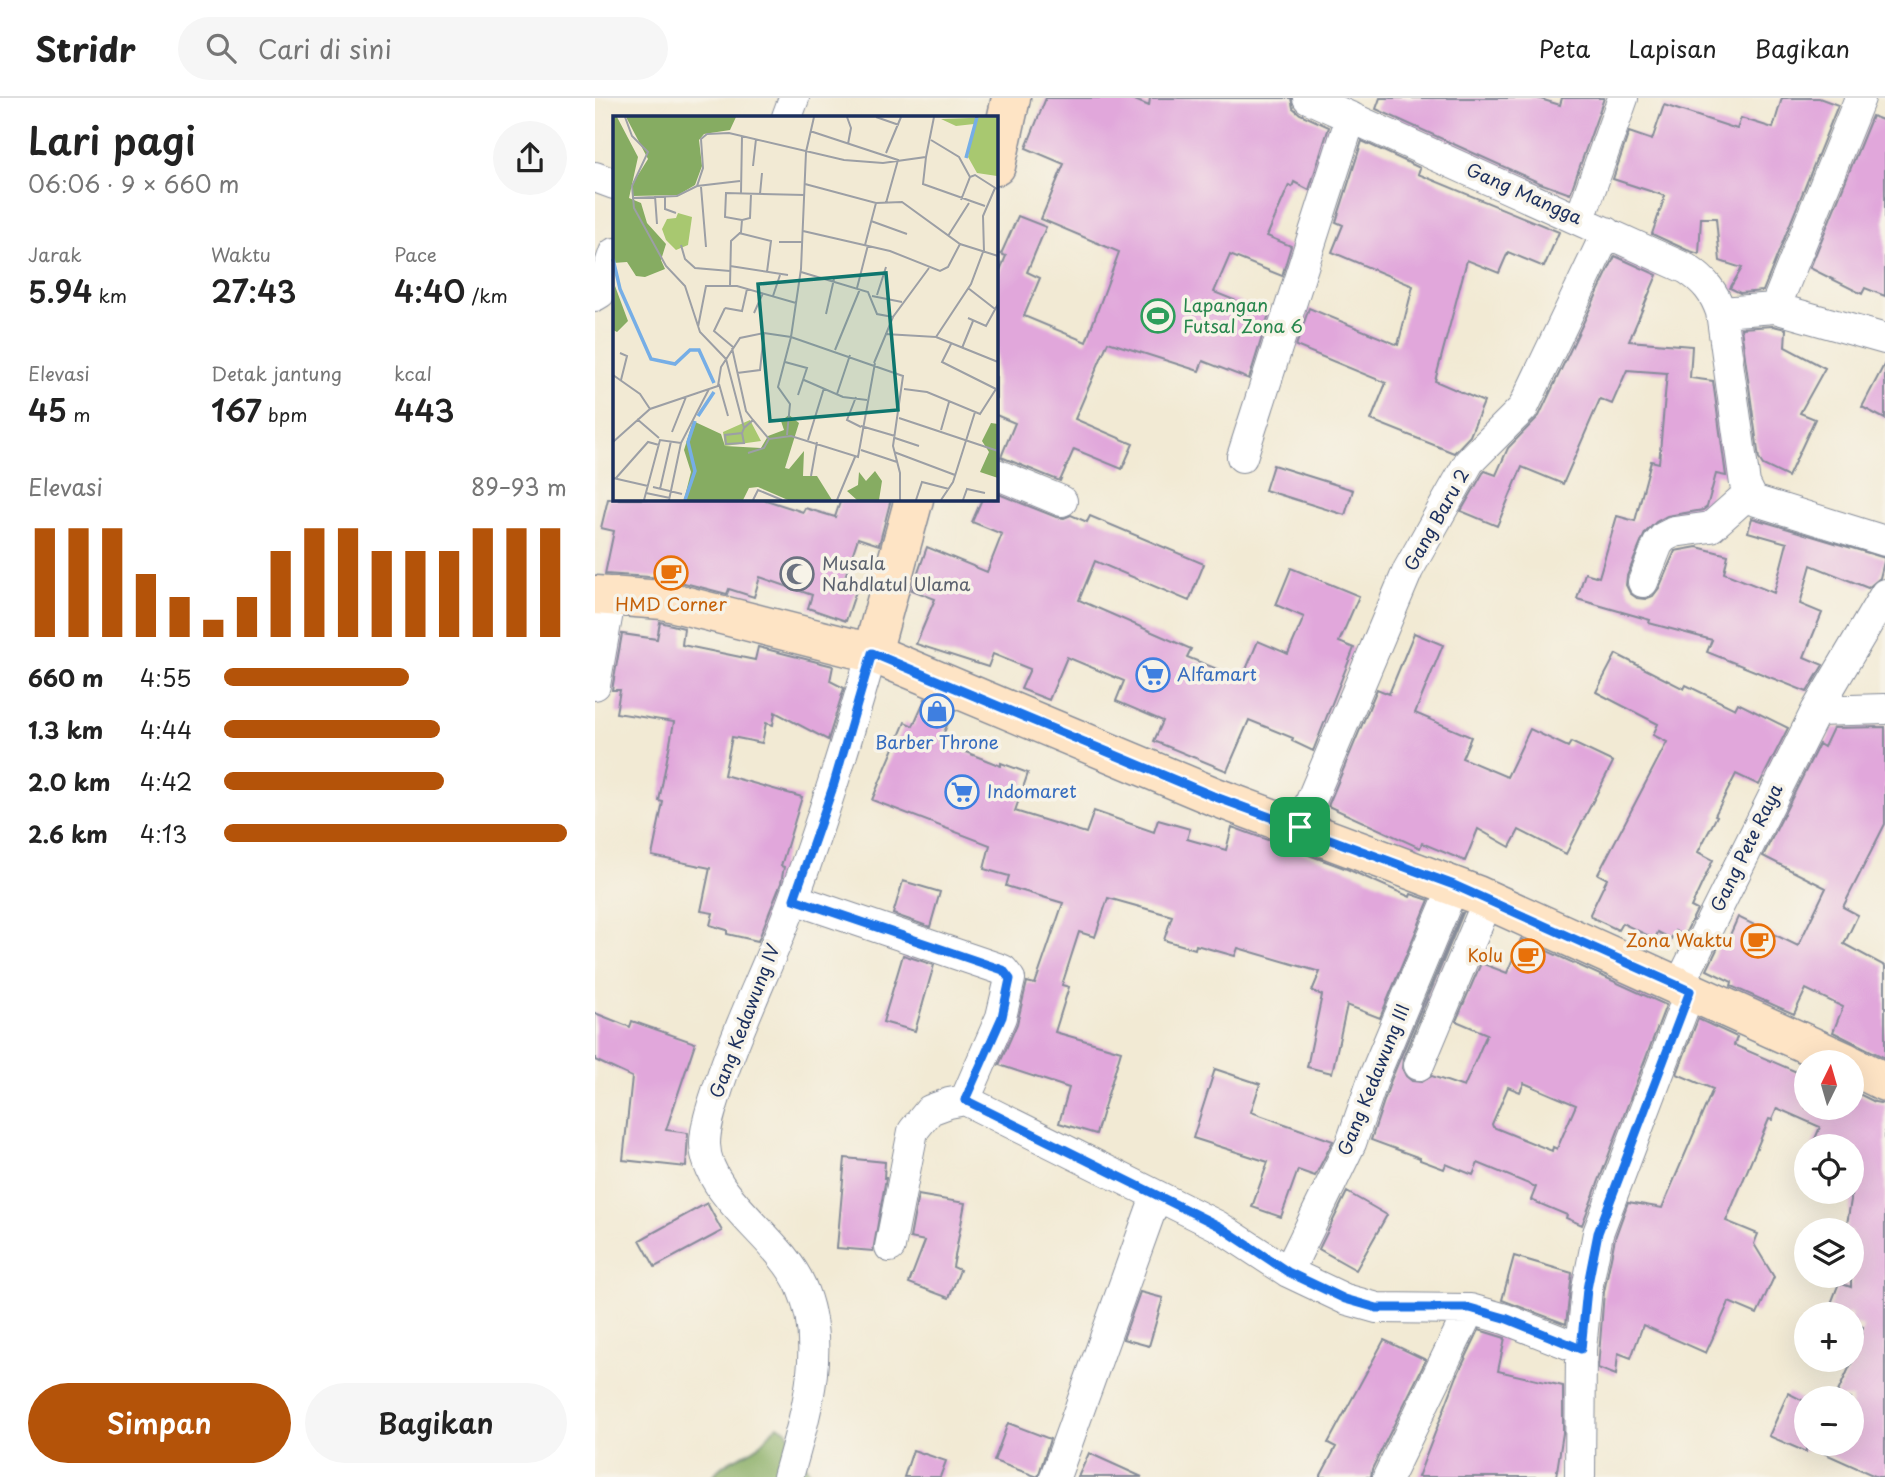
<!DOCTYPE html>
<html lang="id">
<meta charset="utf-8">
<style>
:root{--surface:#fff;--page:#f6f6f6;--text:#222;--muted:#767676;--line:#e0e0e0;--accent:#b45309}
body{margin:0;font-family:"Playpen Sans",sans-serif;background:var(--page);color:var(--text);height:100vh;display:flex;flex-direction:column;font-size:26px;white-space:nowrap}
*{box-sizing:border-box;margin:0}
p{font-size:23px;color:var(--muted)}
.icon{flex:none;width:38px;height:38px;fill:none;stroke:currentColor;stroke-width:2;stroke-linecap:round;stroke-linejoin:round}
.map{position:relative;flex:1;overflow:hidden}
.details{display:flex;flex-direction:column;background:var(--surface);width:595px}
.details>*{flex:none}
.needle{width:46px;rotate:5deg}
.tools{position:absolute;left:1199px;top:952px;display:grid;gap:14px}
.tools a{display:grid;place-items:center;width:70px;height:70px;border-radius:50%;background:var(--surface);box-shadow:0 7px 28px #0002;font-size:35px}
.pin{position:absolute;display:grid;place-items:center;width:60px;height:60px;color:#fff;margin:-30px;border-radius:14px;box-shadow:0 4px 10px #0006}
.round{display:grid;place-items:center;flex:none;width:74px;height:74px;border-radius:37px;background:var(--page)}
.summary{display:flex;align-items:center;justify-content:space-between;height:119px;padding:0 28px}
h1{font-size:38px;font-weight:600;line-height:52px}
.figures{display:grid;grid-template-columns:repeat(3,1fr);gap:10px;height:119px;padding:7px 28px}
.figures div{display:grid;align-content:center}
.figures b{font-size:30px;font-weight:600}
.figures small{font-size:19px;font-weight:400}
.figures p{font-size:19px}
.chart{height:196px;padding:14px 28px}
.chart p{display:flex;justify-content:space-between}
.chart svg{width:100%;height:126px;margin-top:7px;stroke:var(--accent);stroke-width:6}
.button{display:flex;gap:14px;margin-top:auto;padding:14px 28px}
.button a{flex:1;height:80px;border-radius:42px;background:var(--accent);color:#fff;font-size:28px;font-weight:600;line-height:80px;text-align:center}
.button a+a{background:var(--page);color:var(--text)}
ul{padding:0 28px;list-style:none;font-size:23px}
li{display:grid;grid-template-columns:112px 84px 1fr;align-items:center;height:52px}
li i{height:18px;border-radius:9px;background:var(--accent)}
header{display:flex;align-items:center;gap:42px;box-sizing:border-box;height:98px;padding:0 35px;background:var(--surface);border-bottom:2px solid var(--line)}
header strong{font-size:33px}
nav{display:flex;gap:38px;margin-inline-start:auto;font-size:24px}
.search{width:490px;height:63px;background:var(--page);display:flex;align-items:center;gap:18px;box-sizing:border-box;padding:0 24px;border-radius:38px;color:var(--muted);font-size:26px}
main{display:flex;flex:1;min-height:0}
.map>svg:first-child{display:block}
.forest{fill:#86ac62;stroke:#506e60;stroke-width:2}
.building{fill:#e1a7db;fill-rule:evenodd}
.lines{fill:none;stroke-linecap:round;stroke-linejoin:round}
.street-casing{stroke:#868c99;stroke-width:32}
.secondary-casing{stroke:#868c99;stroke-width:41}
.street{stroke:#fff;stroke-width:30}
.secondary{stroke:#fee4c5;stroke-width:38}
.route-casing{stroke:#fff;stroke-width:14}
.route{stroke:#1a73e8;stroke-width:9}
.labels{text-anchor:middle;stroke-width:7;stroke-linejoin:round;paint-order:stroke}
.street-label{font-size:18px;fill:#1b2f5e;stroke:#f7f3e8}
.leisure-label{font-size:18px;fill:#27864d;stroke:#f7f3e8;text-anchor:start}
.worship-label{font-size:18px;fill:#5b616d;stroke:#f7f3e8;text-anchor:start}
.food-label{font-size:18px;fill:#c56008;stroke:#f7f3e8;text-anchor:end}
.shop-label{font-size:18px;fill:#366cbe;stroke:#f7f3e8;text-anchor:start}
.inset-river{fill:none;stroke:#76aee6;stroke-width:3.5}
.inset-road{fill:none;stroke:#9c9fa5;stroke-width:2}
.view{fill:#0f766e;fill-opacity:0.15;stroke:#0f766e;stroke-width:3.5}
.inset-edge{fill:none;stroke:#1b2f5e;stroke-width:3.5}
</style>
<header>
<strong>Stridr</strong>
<div class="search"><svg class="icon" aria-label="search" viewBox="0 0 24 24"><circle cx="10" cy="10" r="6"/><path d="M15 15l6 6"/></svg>Cari di sini</div>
<nav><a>Peta</a><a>Lapisan</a><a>Bagikan</a></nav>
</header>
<main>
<section class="details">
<div class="summary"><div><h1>Lari pagi</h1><p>06:06 · 9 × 660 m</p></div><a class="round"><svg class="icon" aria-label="share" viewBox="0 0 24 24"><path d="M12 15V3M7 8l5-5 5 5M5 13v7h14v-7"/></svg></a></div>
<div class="figures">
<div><p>Jarak</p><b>5.94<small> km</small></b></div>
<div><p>Waktu</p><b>27:43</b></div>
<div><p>Pace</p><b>4:40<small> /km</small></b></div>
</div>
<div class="figures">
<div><p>Elevasi</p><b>45<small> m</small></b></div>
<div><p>Detak jantung</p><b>167<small> bpm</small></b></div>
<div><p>kcal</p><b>443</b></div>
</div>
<div class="chart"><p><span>Elevasi</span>89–93 m</p>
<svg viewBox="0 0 160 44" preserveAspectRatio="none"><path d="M5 44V6M15 44V6M25 44V6M35 44V22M45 44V30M55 44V38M65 44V30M75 44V14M85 44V6M95 44V6M105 44V14M115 44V14M125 44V14M135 44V6M145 44V6M155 44V6"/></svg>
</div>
<ul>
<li><b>660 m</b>4:55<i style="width:54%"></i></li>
<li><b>1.3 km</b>4:44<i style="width:63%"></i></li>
<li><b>2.0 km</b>4:42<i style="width:64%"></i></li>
<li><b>2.6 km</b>4:13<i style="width:100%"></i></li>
</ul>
<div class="button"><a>Simpan</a><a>Bagikan</a></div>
</section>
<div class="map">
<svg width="1290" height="1379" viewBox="0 0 1290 1379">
<rect width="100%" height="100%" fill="#f7f3e8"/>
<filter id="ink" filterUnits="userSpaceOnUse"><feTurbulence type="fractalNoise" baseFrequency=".0143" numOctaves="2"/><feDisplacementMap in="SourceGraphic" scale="14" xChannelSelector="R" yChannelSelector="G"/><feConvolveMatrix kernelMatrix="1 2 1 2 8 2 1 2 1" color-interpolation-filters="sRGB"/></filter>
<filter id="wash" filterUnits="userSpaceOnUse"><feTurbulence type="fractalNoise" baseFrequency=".00686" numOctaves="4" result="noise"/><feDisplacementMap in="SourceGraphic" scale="28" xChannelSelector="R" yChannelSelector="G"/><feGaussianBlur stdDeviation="1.57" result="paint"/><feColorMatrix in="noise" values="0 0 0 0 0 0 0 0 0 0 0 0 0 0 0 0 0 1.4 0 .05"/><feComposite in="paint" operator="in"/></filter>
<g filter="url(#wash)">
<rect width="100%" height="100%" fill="#f2ead4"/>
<path class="forest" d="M183,1327L192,1333L217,1379H117C131,1359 152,1359 168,1344C174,1338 174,1333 183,1327Z"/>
<g id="blocks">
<path class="building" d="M451,0H535L554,8L555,0H696L698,10L705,16L734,29L714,92L699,84L697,89L694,87L672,138L696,148L687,178L635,157L619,194L674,216L654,281L608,263L604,273L513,244L480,321L538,346L527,371L479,351L465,383L406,359L420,325L401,317V182L411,158L406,156L423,118L451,129L432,174L445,180L429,218L491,244L524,154L446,121L469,66L431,50Z
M785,0H942L965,7L967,0H1009L975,96L945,85L781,11Z
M1187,0H1224L1243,7L1168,193L1145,195L1135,190L1147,170L1125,163L1121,120H1106L1104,156L1092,152L1057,136L1070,98L1018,81L1034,34L1057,42L1069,7L1142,31L1146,20L1178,30Z
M1277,18L1290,23V198L1270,190L1267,196L1215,170Z
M767,43L825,70L823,76L964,134L949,169L913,154L904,175L872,162L840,283L889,304L875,338L859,355L776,322L791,285L701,248L714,210L803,247L818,188L737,154L748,127L741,124Z
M1020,158L1062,177L1034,243L1097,248L1095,280L1118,283L1131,378L1121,376L1112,409L1108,412L1072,418L1061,424L1050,435L1032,478L1031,487L1035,495L1042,500L1050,501L1058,498L1064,490L1080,453L1102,449L1133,457L1129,475L1179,495L1192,445L1153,434L1157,420L1290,460L1285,480L1273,490L1216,467L1205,506L1227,515L1209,559L1228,567L1212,594L1112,554L1117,542L1054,525L1055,522L982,501L990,475L1004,479L1022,418L1040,423L1056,363L1064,365L1072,275L1032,272L1017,306L1005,301L968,386L927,369L902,428L866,413L888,375L890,373L901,377L913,350L944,318Z
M1178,228L1191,231L1190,249L1230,270L1205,315L1220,321L1193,379L1168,367L1164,361L1146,230Z
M1290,265V321L1267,309Z
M678,367L758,392L750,417L670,392Z
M401,395L461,419L469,420L476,417L492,424L495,418L609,466L594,503L500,463L484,502L596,551L592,559L647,581L663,543L693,556L709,519L681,507L696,470L764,498L744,544L759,550L718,653L697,643L698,640L654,622L632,673L559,643L568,623L521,603L529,583L472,559L454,602L426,591L435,571L398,556L393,569L321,546L340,501L317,492L332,449L392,474L407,436L377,424L387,401H401Z
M13,401H168L208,414L210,410L240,419L246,401H296L284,447L263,440L247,488L261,493L251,523L213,510L217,497L165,479L159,499L134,491L132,496L70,480L10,476L19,433L6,430Z
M65,524L89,530L87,547L160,562L163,549L238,568L235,583L249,590L233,642L180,614L178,627L171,625L167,645L137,639L129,677L207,699L186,768L189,769L186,785L163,843L132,836V832L115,827L118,815L106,813L115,770L57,758L68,704L64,703L79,624L21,615L25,592H17L27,536L62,541Z
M819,535L848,547L820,615L876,639L867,660L912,679L935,631L973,649L976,644L1018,664L971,756L924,732L915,749L883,731L870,763L827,745L825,750L733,708L782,591L794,596Z
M1021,556L1089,591L1091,587L1140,611L1143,605L1193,630L1164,687L1141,676L1120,717L1122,718L1103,754L1118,762L1096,809L1102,812L1089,838L1080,833L1076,841L1063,834L1060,841L1027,825L1023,832L996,819L995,816L1012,781L1003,776L1072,644L1058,637L1063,626L1001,594Z
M330,601L358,613L345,644L406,668V665L433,675L420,713L491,735L499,713L559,734L563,722L595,731L592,741L631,752L637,729L752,771L815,799L816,796L834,802L785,920L752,907L737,975L712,969L727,897L717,893L725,874L643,850L640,858L601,847L600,851L569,842L577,818L513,800L500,839L484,834L467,887L474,889L460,934L526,953L501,1036L464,1025L474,990L404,967L422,926L432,884L440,886L468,805L411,788L414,778L389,771L395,747L277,702L310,624L318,628Z
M1290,629V726L1248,809L1263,817L1249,846L1290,868V960L1238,934L1248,909L1211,891L1199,916L1136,888L1137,884L1112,872L1126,843L1131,846L1143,819L1203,848L1231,790L1168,758L1224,646L1229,649L1238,630Z
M308,783L345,794L335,829L298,816Z
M866,815H868L808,960L807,970L811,978L817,983L827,984L837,978L869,989L892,936L861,923L886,865L912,875L926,841L1071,907L987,1127L971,1120L972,1117L936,1102L941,1089L883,1065L878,1077L851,1066L849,1071L825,1062V1060L776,1042L796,982ZM929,985L981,1007L962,1051L958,1049L957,1053L898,1029L897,1026L913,989L925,994Z
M308,857L339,867L320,933L288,924Z
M0,915L35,929L37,923L100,945L71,1032L93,1035L91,1069L28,1062L37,979L0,962Z
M1103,921L1142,939L1139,947L1211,978V1010H1256V992L1280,1004L1290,1006V1379H1282L1211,1347V1354L1174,1338L1193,1295L1211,1304V1346H1256V1300H1240L1263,1251L1268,1229L1256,1225V1216H1232L1244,1185L1256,1189V1132H1251L1256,1102V1048H1217L1225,1029L1182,1010L1177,1022L1174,1021L1131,1123L1163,1136L1159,1146L1179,1179L1162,1216L1134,1204L1111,1255L1048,1227L1036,1260L1023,1255L1021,1277L1003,1270L1009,1194L1020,1140L1033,1104L1067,1110L1118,991L1082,976Z
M620,971L665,986L656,1014L738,1043L720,1078L703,1072L686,1119L657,1109L673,1064L598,1040Z
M250,1060L290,1064L289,1080H291L278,1153L242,1150Z
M752,1094L792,1117L761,1172L724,1151Z
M323,1097L370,1105L358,1169L365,1172L354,1200L314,1185L330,1143L315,1140Z
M112,1105L127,1133L60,1169L45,1142Z
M919,1158L977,1175L971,1226L907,1202Z
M545,1194L568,1200L554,1248L528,1241Z
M884,1232L910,1240L903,1273L968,1288V1335L961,1379H823L862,1278Z
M789,1242L831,1262L777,1371L776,1379H725L741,1349L733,1345Z
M413,1325L455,1341L443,1379L399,1363Z
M318,1352L351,1363L345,1379H309Z
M494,1355L547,1379H483Z"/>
</g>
</g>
<g filter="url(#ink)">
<use href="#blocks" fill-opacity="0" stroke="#868c99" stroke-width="2"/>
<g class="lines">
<defs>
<path id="street" d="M713,0L1092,171C1110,183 1119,194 1126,214L1150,386L1158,402L1290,443
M192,19L199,0
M0,79L19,86
M985,121L1028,0
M0,198L5,195L19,155
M1180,210L1265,0
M1126,214L1180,210L1290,241
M647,359L756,19
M401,376L467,403
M1048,484L1063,446L1069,439L1079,434L1116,429L1153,396
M0,587L16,497
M1221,613L1290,611
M705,729L813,472L874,364L928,310L1012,134
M199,801L408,872L415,881L406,919L370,1002L354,1005L335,1012L318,1033L295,1149
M1084,888L1221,613L1290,496
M824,967L893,802
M370,1002L623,1128L693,1174L750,1201L782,1210L875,1211L910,1221L986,1251
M693,1174L756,1045L780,976L859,787
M193,1379C210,1318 233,1249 206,1188C185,1139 111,1099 110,1046C110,1026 119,1003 125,984C145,922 176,864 198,802C228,721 253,639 277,555
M460,1379L561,1098
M793,1379L875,1211
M985,1379L986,1251L992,1191L1003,1135L1095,893"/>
<path id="secondary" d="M401,68L416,0
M0,497L68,502L277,555L618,698L882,797L1251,964
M277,555L319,401
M1256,967L1290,984"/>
</defs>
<use href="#street" class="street-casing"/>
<use href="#secondary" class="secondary-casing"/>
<use href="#street" class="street"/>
<use href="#secondary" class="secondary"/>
</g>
</g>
<g class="lines" filter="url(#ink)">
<defs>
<path id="route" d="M277,555L618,698L859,787L1095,893L1003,1135L992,1191L986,1251L910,1220L875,1210H782L750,1201L693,1174L624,1128L370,1002L407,919L415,881L408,872L199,801L238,689Z"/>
</defs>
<use href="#route" class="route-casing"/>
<use href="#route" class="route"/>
</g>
<defs>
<symbol id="stadium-ring" viewBox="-11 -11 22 22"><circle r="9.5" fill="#f7f3e8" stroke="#2e9e5b" stroke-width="1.5"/><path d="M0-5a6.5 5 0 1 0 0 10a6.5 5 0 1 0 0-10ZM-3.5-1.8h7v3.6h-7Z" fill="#2e9e5b"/></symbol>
<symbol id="cafe-ring" viewBox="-11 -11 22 22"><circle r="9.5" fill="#f7f3e8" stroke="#e8710a" stroke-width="1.5"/><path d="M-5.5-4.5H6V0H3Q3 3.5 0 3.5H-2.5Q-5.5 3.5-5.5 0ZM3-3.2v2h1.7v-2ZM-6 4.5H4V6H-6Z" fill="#e8710a"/></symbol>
<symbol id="mosque-ring" viewBox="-11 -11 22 22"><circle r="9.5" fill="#f7f3e8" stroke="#6b7280" stroke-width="1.5"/><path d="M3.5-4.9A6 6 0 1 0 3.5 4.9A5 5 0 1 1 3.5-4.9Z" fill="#6b7280"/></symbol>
<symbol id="supermarket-ring" viewBox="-11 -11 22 22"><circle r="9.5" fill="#f7f3e8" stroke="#3f7fe0" stroke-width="1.5"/><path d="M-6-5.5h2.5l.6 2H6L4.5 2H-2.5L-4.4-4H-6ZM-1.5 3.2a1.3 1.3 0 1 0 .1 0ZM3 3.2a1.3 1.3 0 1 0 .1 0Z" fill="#3f7fe0"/></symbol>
<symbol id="shop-ring" viewBox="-11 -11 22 22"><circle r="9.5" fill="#f7f3e8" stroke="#3f7fe0" stroke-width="1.5"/><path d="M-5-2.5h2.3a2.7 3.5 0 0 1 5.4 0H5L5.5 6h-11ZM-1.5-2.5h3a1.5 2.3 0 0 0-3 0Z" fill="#3f7fe0"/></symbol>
</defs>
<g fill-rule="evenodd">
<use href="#stadium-ring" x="544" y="199" width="38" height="38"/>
<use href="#cafe-ring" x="57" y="456" width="38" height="38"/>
<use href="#mosque-ring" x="183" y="457" width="38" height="38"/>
<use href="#supermarket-ring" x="539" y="558" width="38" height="38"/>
<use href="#shop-ring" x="323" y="594" width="38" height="38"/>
<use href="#supermarket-ring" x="348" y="675" width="38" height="38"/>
<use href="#cafe-ring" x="1144" y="824" width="38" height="38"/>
<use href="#cafe-ring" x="914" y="839" width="38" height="38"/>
</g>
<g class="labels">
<g class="street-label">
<text transform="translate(929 96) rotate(24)" y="6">Gang Mangga</text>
<text transform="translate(842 422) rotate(-61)" y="6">Gang Baru 2</text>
<text transform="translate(1152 750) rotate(-64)" y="6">Gang Pete Raya</text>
<text transform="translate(150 923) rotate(-69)" y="6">Gang Kedawung IV</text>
<text transform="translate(779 982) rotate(-68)" y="6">Gang Kedawung III</text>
</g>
<g class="leisure-label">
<text x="588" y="214">Lapangan<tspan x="588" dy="21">Futsal Zona 6</tspan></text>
</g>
<g class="worship-label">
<text x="227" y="472">Musala<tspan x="227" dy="21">Nahdlatul Ulama</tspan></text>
</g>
<g class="food-label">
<text x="76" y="513" text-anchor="middle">HMD Corner</text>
<text x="1138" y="849">Zona Waktu</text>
<text x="908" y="864">Kolu</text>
</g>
<g class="shop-label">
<text x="582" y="583">Alfamart</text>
<text x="342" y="651" text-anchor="middle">Barber Throne</text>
<text x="392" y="700">Indomaret</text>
</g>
</g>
<g transform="translate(18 18)">
<rect width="385" height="385" fill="#f2ead4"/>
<path d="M385,1V71L384,60L364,57L355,41L361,8L343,10L328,3ZM65,97L79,101L75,129L63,134L53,124L49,113L54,103L63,102ZM137,304L148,325L112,330L110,316Z" fill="#a8c870"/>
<path d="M0,1H4L25,41L16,82L28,87L34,107L53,128L48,144L52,153L32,161L23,160L14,146L0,147ZM13,1H123L117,14L91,18L86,24L89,50L82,69L65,79L19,80L20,67L35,43ZM2,170L15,205L4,216L0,214ZM176,299L186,307L172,352L176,353L191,335L190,360H204L219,384H175L145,371L136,372L130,384H71L78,356L71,334L80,305L108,318L112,330L148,332L155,320L171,314L168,305ZM378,307L385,308V362L367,356L376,336L369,325ZM262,355L269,365L266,384H244L234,375L245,369L246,356L253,365Z" fill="#86ac62"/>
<path class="inset-river" d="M353,42L364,1M0,143L7,173L38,243L62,248L77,234H86L101,267M85,300L101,276M72,384L82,355L75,326L82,305"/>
<path class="inset-road" d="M12,1L19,20L35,36L19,70L21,92L53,150L72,170L87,216L113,243M234,1L238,12L235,28M263,1L286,9M197,15L285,44L273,87M318,24L346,41L357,61L348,84M273,37L288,1M313,41L321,1M140,50L143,23M357,61L362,59L384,73M192,68L263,87L289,86L347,128L385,140M84,70L90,52L88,23L94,18L116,17L231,44L270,47L313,41L310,68L372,90M88,71L93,131M128,77L129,20M147,78L149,57M42,80L44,108M52,80V93L63,97M19,82L64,80L84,70L127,65M129,104L112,101L113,77L192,79M258,105L294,118M190,115L277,135L327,155L335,151L347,128M126,117L158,125L154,156M335,120L356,87M166,126H189M68,129L72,143L82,152L117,155M252,129L263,87M371,136L370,100L382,72M117,150L175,159M188,156L255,176L264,198L280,201M117,169L118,125L128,116L129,104L137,102L138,78M244,172L255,129M355,172L382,193M264,179L273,151M160,180L167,159M259,180L289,186M112,192L101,215L120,231M112,192L129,195L134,173M141,197L150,177M213,198L221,163M355,202L373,210L385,188M85,211L93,170H124L183,187M272,218L323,221L358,168L370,136M178,221L188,153L193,36L201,1M323,221L385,246M338,228L329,246L383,273M119,232L133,295L140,304L131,312M349,232L360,205M222,234L247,173M7,237L14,240L8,264M113,243L131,312L129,317L112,319L113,328L131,327L129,317M172,246L194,252L185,279M261,247L280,201L316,152M124,257L147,254L151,217M0,259L27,278L37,293M191,264L230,281L254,284M106,268L115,300M291,273L314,276L367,298L383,273M224,278L237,239M243,281L234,304L248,311M286,302L385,335M24,303L46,322M140,304L156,323L178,320L245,341L262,247M248,310L282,320M328,314L336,286M59,316L73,281M174,319L177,288L165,271L178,221M282,322L306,330M195,324L211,272M0,326L37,293L105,270L108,251L127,222L151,217L178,221L290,260L280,330L287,357V384M248,334L284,346M281,336L342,359M135,337L151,332L156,323M198,360L204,326M0,362L35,370M3,362L35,326L46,329M40,371L69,378M47,373L58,325M33,377L57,382M31,384L47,324L68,327M56,384L68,327L96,273M140,384L145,374L169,384M224,384L242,341M303,384L309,366L336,373M328,384L340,366L362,296M350,384L354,373L372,377"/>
<path class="view" d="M273,157L285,294L157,305L145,168Z"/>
<rect width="385" height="385" class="inset-edge"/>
</g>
</svg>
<div class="tools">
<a><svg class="needle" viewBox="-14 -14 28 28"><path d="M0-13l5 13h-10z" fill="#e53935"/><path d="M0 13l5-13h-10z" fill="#767676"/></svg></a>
<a><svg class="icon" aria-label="locate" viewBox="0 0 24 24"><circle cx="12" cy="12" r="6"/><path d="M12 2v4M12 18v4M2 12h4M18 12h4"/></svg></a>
<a><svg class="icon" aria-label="layers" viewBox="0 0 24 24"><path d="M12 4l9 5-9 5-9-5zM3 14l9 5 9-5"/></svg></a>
<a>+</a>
<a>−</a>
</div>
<div class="pin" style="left:705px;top:729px;background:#1e9e55"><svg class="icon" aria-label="arrive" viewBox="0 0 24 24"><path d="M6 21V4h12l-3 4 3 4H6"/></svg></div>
</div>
</main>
